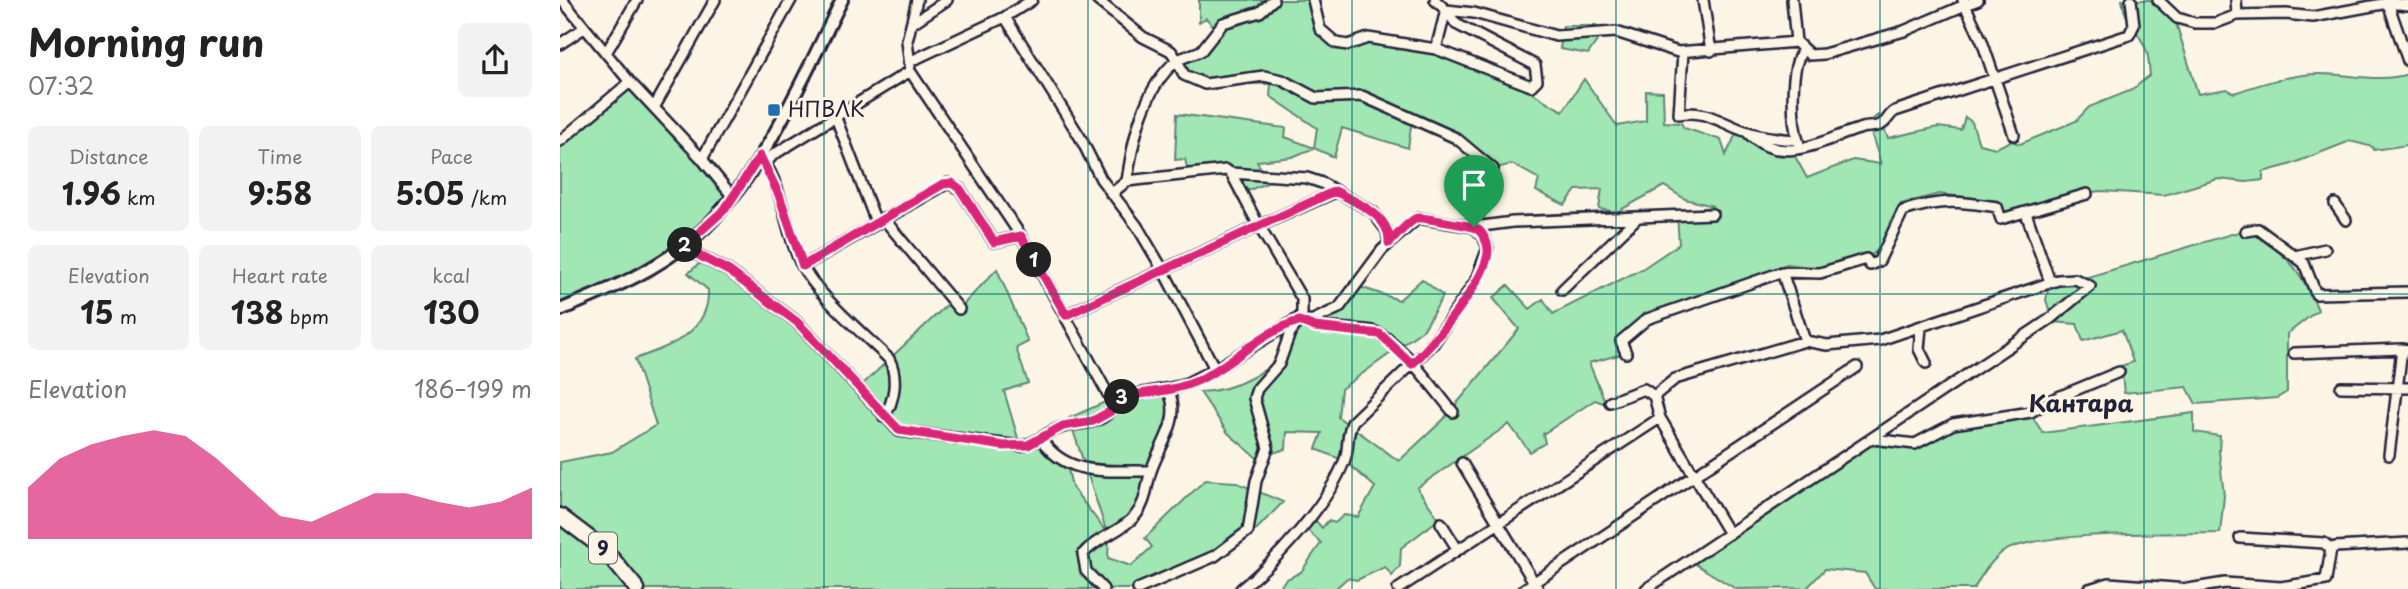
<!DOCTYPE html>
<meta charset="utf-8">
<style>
:root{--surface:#fff;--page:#f2f2f2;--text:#222;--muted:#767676;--accent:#db2777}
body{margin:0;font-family:"Playpen Sans",sans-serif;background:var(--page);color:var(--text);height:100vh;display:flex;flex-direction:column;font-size:26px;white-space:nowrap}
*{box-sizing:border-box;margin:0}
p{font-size:23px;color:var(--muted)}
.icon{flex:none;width:38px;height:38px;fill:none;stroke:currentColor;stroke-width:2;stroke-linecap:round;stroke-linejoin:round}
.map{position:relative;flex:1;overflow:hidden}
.details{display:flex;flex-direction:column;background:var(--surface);width:560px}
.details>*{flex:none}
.pin{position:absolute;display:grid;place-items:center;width:60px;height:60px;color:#fff;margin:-72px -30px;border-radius:50% 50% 50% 0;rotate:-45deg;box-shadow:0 0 7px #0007}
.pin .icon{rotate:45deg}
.km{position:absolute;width:35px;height:35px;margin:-18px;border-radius:50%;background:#222;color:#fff;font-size:19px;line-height:35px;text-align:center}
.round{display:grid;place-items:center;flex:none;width:74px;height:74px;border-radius:10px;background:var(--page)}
.summary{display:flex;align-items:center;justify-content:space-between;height:119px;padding:0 28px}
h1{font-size:38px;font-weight:700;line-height:52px}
.figures{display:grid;grid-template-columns:repeat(3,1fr);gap:10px;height:119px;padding:7px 28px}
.figures div{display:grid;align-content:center;border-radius:10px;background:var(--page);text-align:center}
.figures b{font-size:30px;font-weight:700}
.figures small{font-size:19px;font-weight:400}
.figures p{font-size:19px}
.chart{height:196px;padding:14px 28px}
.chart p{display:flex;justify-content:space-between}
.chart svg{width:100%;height:126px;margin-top:7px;fill:var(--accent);opacity:.7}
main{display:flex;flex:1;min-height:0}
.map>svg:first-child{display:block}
.green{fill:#a0e7b4;stroke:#618478;stroke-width:2}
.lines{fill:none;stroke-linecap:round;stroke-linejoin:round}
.minor-casing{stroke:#22223b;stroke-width:14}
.tertiary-casing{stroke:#22223b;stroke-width:16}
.primary-casing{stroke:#22223b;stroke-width:19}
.minor{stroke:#fcf5e5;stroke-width:9}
.tertiary{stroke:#fcf5e5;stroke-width:10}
.primary{stroke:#fcf5e5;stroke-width:14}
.route-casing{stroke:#fff;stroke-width:14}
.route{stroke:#db2777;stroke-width:9}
.grid{fill:none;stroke:#0f766e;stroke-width:2;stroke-opacity:0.55}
.poi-dot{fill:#1f6fb2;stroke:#fcf5e5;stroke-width:2.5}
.labels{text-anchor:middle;stroke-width:6;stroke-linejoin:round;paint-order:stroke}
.shield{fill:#fcf5e5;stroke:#63616e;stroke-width:2}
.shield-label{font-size:19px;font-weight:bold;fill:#22223b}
.poi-label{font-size:21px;fill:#22223b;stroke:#fcf5e5;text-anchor:start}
.neighbourhood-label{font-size:23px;font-weight:bold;fill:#22223b;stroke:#fcf5e5}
</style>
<main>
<section class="details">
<div class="summary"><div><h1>Morning run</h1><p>07:32</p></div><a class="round"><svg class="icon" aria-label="share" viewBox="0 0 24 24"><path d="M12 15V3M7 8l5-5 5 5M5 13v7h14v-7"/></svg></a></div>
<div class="figures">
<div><p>Distance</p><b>1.96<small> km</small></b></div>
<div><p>Time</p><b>9:58</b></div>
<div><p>Pace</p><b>5:05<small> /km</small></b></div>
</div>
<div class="figures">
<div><p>Elevation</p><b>15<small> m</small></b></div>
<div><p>Heart rate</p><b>138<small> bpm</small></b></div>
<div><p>kcal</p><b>130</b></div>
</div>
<div class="chart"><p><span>Elevation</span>186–199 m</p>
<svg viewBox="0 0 160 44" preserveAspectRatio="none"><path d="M0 44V26L10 16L20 11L30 8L40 6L50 8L60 16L70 26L80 36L90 38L100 33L110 28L120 28L130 31L140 33L150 31L160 26V44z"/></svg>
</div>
</section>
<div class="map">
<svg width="1848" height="589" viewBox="0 0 1848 589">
<rect width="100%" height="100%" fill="#fcf5e5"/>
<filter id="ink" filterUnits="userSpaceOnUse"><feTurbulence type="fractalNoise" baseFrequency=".0143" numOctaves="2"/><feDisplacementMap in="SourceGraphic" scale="14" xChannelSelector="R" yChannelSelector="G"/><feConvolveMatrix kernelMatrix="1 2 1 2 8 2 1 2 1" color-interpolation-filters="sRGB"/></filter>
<g filter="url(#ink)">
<path class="green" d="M639,0H753L756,18L776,43C824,37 878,49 923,66C951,77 977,97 1003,111L1024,79L1057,126L1086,121V91L1103,92L1104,122L1121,123L1124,128L1161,140L1166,155L1176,134L1221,131L1247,178L1293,160L1321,164L1308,123L1318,115L1328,138L1378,127L1401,130L1405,117L1412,122L1419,144L1436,148L1451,141L1460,144L1516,121L1529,107L1572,90L1590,75C1589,68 1589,59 1587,52C1579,29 1566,27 1562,0H1594L1616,23L1638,94L1667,89L1674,93C1701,84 1731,74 1760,74C1789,74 1821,83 1848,74V145L1814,150L1813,147L1790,141L1729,165L1703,172V180L1686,182L1658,179L1604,195L1542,191L1518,193L1443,213L1438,201L1379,194L1340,204L1319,249L1312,255L1256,268L1227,264L1087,319L1056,338L1066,353L1029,363L1046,404L1035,400L983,434L985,443L970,452L949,424L857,488L879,519L841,548L840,566L832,576L825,567L797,580L787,578L775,589H719L725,580L741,572L761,543L745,528L756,521L762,528L768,521L775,523L784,515L798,517L815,487L785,461L756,449L762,433L727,432L726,449L697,458L668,433L640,392C674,391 708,373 730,346C735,340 737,329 739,321L756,325L777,314L800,287L839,300L862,279L883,296L864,329L781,389L778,417L839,461L883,420L959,329L933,298L948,285L970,309L983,299L993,314L1082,269L1119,244L1117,215L1153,206L1125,199L1104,186L1057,212L1039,209L1042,189L1016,190L1005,205L976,191L979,179L952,164L933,169L906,147L852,119L848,148L782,128L774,157L754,148L732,157L697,161L707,183L682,193L671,173L628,172L625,159L615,160L617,114L726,128L725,137L754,148L757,128L710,96L711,84L633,82L617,60L641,51L656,29L646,18L639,22Z
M1003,26H1036L1039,38L1028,54L1000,49Z
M70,89L115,136L167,198L118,243L69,273L0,302V148Z
M1688,229C1727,257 1739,265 1758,310L1727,334V392L1717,398L1636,404L1627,387L1564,393L1561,366L1573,362L1562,330L1523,341L1517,324L1493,322L1486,300L1488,289Z
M149,263L195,289L301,386L391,301L399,309L437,269L468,342L456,348L468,383L444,391L460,445L478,441L507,465L512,487L547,533L509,418L552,399L608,390L613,412L579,511L549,536L548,558L571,566L592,547L585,538L645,480L675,482L723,502L695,531L587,589H0V462L52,452L96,425L75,359C108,347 150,333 148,290L128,273L139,264Z
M1634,413V432L1660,436L1659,451L1664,496L1660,533C1618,534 1468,530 1440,554C1430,563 1420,577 1414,589H1315L1305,573L1265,569L1247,588L1176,589L1129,560L1305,446L1355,444L1396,426L1471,415L1483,433Z"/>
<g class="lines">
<defs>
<path id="minor" d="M537,0L583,37L611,51L617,60C583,89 573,139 567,181L551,194
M713,0L700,12L663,23L641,51L617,60L624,75L645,84L704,76L722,80L756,98L802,96L896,138L933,169L914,227
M753,0L760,29L776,43L788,45L808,38L876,49L886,10L875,0
M1143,0L1151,51
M1418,0L1405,5L1422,41L1454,135
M1598,0L1617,18L1635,23H1656L1677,15L1726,14L1753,17L1828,3V0
M1676,0L1677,15
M1848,5L1828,3L1848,61
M445,17L472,0
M351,24L387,0
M1236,42L1250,55L1264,54L1344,31L1405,5L1403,0
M0,44L24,28
M876,49L971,86L977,80L975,65L896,24L886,10L914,13L996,36L1056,32L1118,52L1236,42L1232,0
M1123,52L1119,114C1144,109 1160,122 1182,130C1200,137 1219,139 1237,140
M46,53L77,0
M349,62L445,17L520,137L541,179L577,226L603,270L506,315
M350,66L347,41L357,0
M70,82L142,159L173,197
M95,106L155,0
M276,118L316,222
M1187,132C1222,168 1261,140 1299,129C1305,126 1314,128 1320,125C1327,123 1328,115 1335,111L1569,35L1574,25L1571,0
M0,141L70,82L2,0
M1239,144C1232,124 1229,67 1243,50
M142,159L231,0
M203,160C224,191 225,230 240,262C257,296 302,332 329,359C338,376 335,400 324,417
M205,164L213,155L350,71L461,236L434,242L400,189L388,183L243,266
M671,173L747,178L762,183L813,212L827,231L829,243
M1775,204L1786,220
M1466,213L1490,282
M323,218L399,309
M1686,231L1698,229L1744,263L1756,294L1848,292
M123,247L169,271L237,322L339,431L460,446C476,444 485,433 500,428C518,422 544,426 554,405L461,236
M1735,256L1765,249
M1222,272L1245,341
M1002,290L1077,218
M741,321C764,331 787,327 812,331C837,336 876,392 893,412
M1361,327L1359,349L1366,363
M1066,353L1061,341L1087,319L1222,272L1260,273L1306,259L1310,265L1319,261L1343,211C1380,199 1399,201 1437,207L1441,219L1527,194
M1734,353L1842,349
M655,369L742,316V299L699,226L775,192
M1781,387L1848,388
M1094,396L1100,418L1169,534
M552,399L621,386L655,369L603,270L699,226L671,173L666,170L567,181
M1050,402L1084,389L1094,396L1115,379L1245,341L1267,345L1320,340L1498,280L1515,279L1530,286L1490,319L1086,589
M481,439C507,478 549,470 591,471
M1313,439L1355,444L1393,424L1471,412L1491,400L1559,372
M1829,455L1842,349L1848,350
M902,463L978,589
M881,523L898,550
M1680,538L1764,543L1771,549
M543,589L526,571L523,554C536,538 561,532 575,516C587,502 586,486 591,471C600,444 623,419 608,390
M578,589L655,556L688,531L696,481L708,448L694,398L697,389L719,364L730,333L739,321L753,320L779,308L822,250L858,218L914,227L953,222L1152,214
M681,589C717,560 767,505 784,462C790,449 785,435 793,421L873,344L915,282L928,248L923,236L914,227
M838,589L1100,418
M964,589L1297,367
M1529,589L1549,583L1628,589L1665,583L1721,587L1766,580L1771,549L1775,547L1848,543"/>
<path id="tertiary" d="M0,310C48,290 97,271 136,236C200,181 244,75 282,0"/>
<path id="primary" d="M0,516L45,550L77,589"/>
</defs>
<use href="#minor" class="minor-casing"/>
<use href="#tertiary" class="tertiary-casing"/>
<use href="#primary" class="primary-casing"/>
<use href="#minor" class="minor"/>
<use href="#tertiary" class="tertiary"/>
<use href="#primary" class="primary"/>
</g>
</g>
<g class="lines" filter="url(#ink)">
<defs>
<path id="route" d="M200,156L219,195L243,266L383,184L392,183L400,189L434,242L461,236L506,315L775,191C795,202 831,215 829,243C837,236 847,222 857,218C860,217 912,226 915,228C922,231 928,242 928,250C929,277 872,345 852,364L820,334L755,327L739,321C700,332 673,364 637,381C610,393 580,392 552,399L551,411L533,421L503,426L468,445L444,446L339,430L237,322L169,271L123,247L165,209Z"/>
</defs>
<use href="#route" class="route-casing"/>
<use href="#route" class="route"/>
</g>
<path class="grid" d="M264,0V589M528,0V589M792,0V589M1056,0V589M1320,0V589M1584,0V589M0,294H1848"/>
<rect class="poi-dot" x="207" y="103" width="14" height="14" rx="3.5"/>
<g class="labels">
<rect class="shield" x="29" y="532.5" width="28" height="31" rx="5"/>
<g class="shield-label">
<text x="43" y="555">9</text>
</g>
<g class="poi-label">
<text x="228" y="117">НПВЛК</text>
</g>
<g class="neighbourhood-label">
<text x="1521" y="412">Кантара</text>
</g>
</g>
</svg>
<div class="pin" style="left:914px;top:227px;background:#1e9e55"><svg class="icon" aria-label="arrive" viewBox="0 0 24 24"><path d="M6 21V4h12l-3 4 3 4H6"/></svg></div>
<b class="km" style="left:474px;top:260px">1</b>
<b class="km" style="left:125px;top:245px">2</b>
<b class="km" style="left:562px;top:397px">3</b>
</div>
</main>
